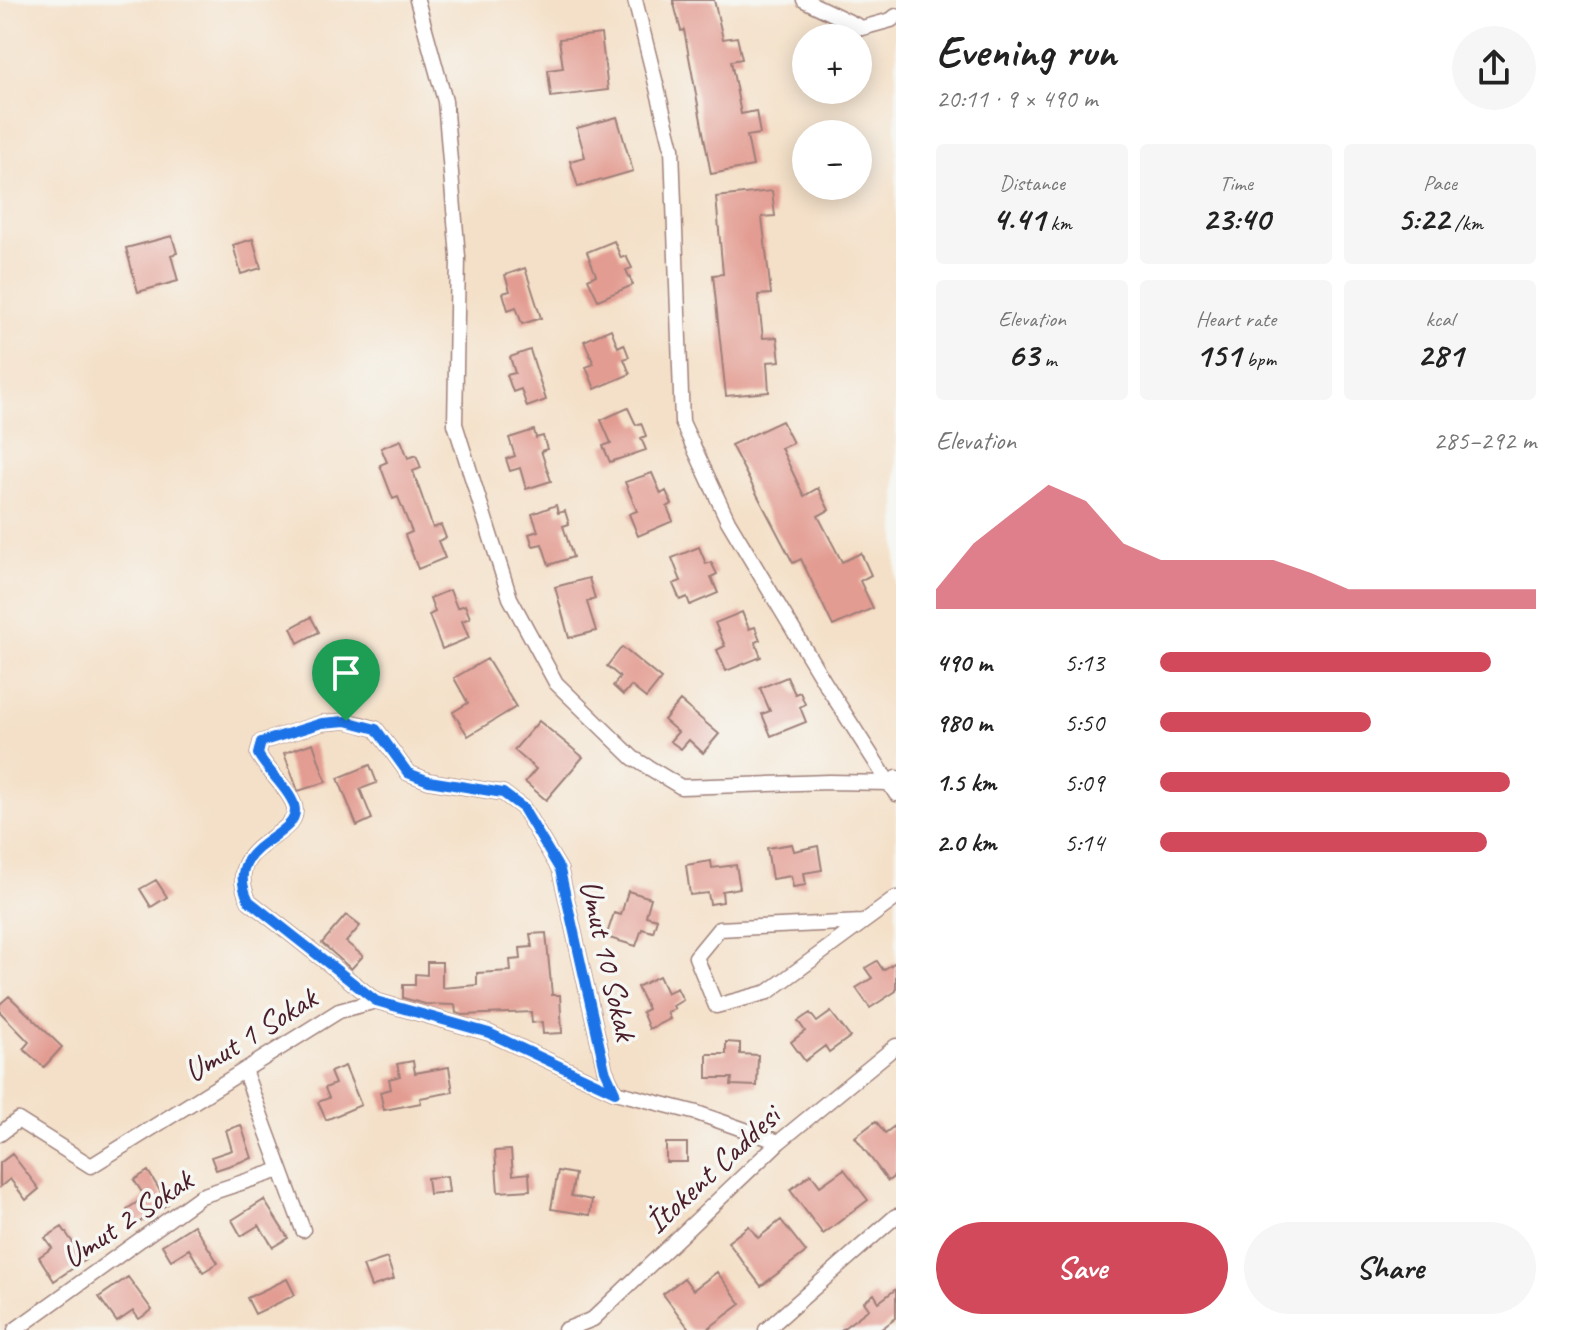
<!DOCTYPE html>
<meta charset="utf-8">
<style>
:root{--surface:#fff;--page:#f6f6f6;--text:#222;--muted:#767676;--accent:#d1495b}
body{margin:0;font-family:Caveat,sans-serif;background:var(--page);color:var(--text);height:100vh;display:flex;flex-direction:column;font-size:30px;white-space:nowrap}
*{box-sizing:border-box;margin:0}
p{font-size:26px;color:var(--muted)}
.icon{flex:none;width:44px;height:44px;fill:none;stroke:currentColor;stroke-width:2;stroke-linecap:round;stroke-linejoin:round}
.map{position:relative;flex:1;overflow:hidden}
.drawer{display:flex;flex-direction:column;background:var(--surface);width:680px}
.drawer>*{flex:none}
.buttons{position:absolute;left:792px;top:24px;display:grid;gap:16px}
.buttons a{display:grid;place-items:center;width:80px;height:80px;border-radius:50%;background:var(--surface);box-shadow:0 4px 20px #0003;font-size:40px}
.pin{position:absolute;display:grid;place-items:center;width:68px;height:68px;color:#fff;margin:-82px -34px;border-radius:50% 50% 50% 0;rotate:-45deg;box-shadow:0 0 8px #0007}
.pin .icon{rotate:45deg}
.round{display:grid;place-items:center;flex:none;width:84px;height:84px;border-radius:42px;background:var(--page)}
.headline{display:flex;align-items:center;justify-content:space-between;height:136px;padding:0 40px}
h1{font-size:44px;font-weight:700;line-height:60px}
.metrics{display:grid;grid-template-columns:repeat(3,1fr);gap:12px;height:136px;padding:8px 40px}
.metrics div{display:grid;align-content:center;border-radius:8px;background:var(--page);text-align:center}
.metrics b{font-size:34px;font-weight:700}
.metrics small{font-size:22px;font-weight:400}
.metrics p{font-size:22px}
.chart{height:224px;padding:16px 40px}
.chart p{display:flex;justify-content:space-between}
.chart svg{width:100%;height:144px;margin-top:8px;fill:var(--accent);opacity:.7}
.action{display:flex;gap:16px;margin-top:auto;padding:16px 40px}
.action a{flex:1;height:92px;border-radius:48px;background:var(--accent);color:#fff;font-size:32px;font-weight:700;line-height:92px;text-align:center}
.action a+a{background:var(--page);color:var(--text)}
ul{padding:0 40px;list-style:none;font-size:26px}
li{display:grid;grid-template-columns:128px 96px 1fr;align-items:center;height:60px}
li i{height:20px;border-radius:10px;background:var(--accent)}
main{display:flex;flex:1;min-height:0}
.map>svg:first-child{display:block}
.building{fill:#e39c92}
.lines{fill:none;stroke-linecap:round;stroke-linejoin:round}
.minor-casing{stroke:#9f807a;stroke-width:17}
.minor{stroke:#fff;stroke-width:14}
.route-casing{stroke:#fff;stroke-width:16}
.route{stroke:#1a73e8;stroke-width:10}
.labels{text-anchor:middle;stroke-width:7;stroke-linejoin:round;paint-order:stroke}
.street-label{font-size:32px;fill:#4a1f2b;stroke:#f6f6f2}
</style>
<main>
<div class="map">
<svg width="896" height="1330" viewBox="0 0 896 1330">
<rect width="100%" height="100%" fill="#f6f6f2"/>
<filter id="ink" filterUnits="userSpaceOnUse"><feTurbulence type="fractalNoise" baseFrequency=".0125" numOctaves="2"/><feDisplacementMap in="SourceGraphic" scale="16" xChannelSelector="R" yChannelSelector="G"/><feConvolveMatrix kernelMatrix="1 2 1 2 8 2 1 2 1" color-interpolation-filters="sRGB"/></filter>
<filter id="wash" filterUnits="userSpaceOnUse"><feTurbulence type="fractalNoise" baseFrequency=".006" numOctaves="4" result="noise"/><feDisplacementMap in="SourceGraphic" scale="32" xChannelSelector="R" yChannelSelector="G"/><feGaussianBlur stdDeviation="1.8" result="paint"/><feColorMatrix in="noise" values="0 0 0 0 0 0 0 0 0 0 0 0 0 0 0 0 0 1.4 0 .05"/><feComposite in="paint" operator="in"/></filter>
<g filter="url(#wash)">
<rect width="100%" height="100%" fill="#f4e0c8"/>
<g id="blocks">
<path class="building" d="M673,0H714L723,39L737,37L742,59L731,61L741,114L756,111L760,134L747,136L753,166L711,174L684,30L681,31Z
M601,34L608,90L551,97L548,70L563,68L559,39Z
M617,117L633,171L578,187L570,161L585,157L577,128Z
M772,191L775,216L762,217L771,294L758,295L763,338L777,337L780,361L767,362L769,392L726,396L713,275L723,274L716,197Z
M172,236L177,253L171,255L178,281L138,292L126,248Z
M253,239L261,268L241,274L233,245Z
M614,241L621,258L626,256L632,268L626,270L633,285L598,300L588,279L596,275L587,252Z
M525,268L541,318L522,324L516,307L508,310L503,293L510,291L505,275Z
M611,329L618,347L624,344L629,357L624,359L630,374L595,389L586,367L594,364L584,341Z
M530,350L546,400L527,407L521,389L513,392L507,375L515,373L510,357Z
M628,408L636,425L641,423L646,436L641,438L646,450L610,462L603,446L611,443L601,420Z
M782,421L793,443L781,448L804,496L818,488L829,510L818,516L842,562L861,553L871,575L860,581L873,608L833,626L801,559L793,563L731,445Z
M534,430L536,438L543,436L547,449L541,451L551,481L526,489L520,468L510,471L506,459L515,456L509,438Z
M401,440L408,458L416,455L421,468L413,471L433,528L441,525L446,538L438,541L445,558L418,569L405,535L412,532L398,497L393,499L380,465L387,462L381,448Z
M652,473L661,494L666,491L672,504L667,507L673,521L638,536L629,514L637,511L625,482Z
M556,505L558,513L565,511L569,524L563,526L573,557L549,565L542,544L533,546L529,534L538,531L532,514Z
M699,547L706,564L711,562L717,574L711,577L718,593L690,605L687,597L680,600L673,584L681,581L672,558Z
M589,578L595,599L587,602L596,631L569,638L555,587Z
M450,590L457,608L465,605L470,618L462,621L469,638L442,649L429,615L435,612L430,598Z
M742,612L749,629L755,627L760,640L755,642L761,657L726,671L717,650L725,646L715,623Z
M311,617L319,632L298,643L291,628Z
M622,647L661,679L646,698L631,686L623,695L613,686L620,677L607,666Z
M487,659L516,707L468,736L453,712L468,703L454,678Z
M787,677L795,694L800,692L805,704L800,707L806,722L771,736L762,714L770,711L760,688Z
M680,701L719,734L703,753L689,740L681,749L670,741L678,732L664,720Z
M539,721L583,757L546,800L525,782L536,769L514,750Z
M313,743L326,782L298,791L284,753Z
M370,765L377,783L360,789L372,819L357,826L338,778Z
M792,844L794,851L818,846L822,870L804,873L806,885L793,887L791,876L772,879L767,848Z
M711,861L712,868L736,865L740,888L722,891L723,902L710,904L708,893L690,895L686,865Z
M156,880L167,897L151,907L140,889Z
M628,891L651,898L646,916L657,919L653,932L642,929L636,946L606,937L614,913L621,915Z
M346,915L360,926L346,942L363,956L351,969L322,943Z
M546,933L552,995H560L562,1033L543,1034L542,1022L532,1023L531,1012L463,1015L456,1013L455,1005L425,1004L403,998V985H415V974L427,975V962H442V988L477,985V973L511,971L510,960L521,959L520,948L532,947L530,934Z
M877,961L883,970L896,962V991L870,1008L856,988L872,978L865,968Z
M659,976L667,993L677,988L683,1000L673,1006L675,1009L667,1012L670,1019L649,1029L642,1012L648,1009L637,987Z
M9,996L62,1047L44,1067L23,1049L29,1042L0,1012V1004Z
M831,1012L850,1037L829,1052L825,1046L805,1061L791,1042L805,1031L798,1021L810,1013L817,1022Z
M726,1042L740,1043V1054L758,1055L757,1086L731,1085L732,1078H707V1054H726Z
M413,1061L415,1073L449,1067L453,1092L420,1098L421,1103L384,1110L380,1092L391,1089L389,1079L400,1076L397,1064Z
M345,1066L361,1105L326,1120L318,1102L329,1098L325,1088L335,1084L330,1072Z
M876,1121L885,1133L896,1125V1175L888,1181L855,1137Z
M241,1125L252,1158L216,1170L211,1157L232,1150L226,1130Z
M666,1143H687V1162H666Z
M511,1150L513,1175L529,1173L530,1190L498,1192L495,1151Z
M12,1154L39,1189L26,1200L10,1179L0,1187V1163Z
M844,1169L868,1200L823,1234L790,1190L811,1174L820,1186Z
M148,1171L168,1204L136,1224L127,1209L145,1197L134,1180Z
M558,1171L575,1174L571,1196L592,1200L590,1215L551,1209Z
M447,1176L449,1192L429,1194L427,1178Z
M264,1200L288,1238L273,1247L259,1225L241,1236L232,1220Z
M781,1220L806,1252L761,1286L728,1242L749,1226L758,1238Z
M194,1225L218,1263L203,1272L189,1249L171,1260L162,1245Z
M62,1227L85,1260L54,1281L39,1257L52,1248L45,1238Z
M387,1258L394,1279L371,1287L363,1266Z
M717,1272L741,1304L706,1330H690L663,1294L684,1278L693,1290Z
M128,1277L152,1310L139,1319L133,1311L117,1322L99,1297Z
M287,1279L295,1295L255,1314L247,1298Z
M896,1289V1318L880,1330H841L869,1309L864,1302L874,1294L879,1302Z"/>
</g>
</g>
<g filter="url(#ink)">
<use href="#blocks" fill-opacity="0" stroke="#9f807a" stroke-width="2"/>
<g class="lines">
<defs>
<path id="minor" d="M417,0L445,101L458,257L455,424L510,598L556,683L633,758L681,787L829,782L889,783L896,778
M635,0L672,148L682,422L728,521L825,683L896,794
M804,0L862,28L891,20L896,16
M862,922L719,929L696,957L716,1006L768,992L896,898
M376,1001L249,901C219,841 305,839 294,805C289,789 267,771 258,754L261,742L322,723L346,721L359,724L376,729L408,773L429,781L503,793L523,808L560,870L605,1070L615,1092
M244,1070L303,1230
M0,1134L18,1120L91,1166L339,1011L376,1001L489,1033L615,1092L697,1113L779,1142
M15,1330L201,1196L280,1170
M565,1330L593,1319L779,1142L896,1046
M766,1330L896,1216"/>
</defs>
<use href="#minor" class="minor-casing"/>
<use href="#minor" class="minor"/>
</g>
</g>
<g class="lines" filter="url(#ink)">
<defs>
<path id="route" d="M346,721L376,729L408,773L429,781L503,793L523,808L560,870L605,1070L615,1092L489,1033L376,1001L249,901C219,842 305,839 294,805C289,789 267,771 258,754L261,742L322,723Z"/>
</defs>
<use href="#route" class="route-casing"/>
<use href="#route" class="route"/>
</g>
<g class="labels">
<g class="street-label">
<text transform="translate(609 960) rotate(77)" y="11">Umut 10 Sokak</text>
<text transform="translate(250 1034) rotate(-32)" y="11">Umut 1 Sokak</text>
<text transform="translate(712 1169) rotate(-43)" y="11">İtokent Caddesi</text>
<text transform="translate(127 1218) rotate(-34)" y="11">Umut 2 Sokak</text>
</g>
</g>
</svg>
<div class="buttons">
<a>+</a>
<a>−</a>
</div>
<div class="pin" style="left:346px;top:721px;background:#1e9e55"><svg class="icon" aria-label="arrive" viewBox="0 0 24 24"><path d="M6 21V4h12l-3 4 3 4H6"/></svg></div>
</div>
<section class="drawer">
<div class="headline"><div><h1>Evening run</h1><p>20:11 · 9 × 490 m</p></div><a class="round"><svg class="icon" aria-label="share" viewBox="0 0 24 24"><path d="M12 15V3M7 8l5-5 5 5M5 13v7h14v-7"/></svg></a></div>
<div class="metrics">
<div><p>Distance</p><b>4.41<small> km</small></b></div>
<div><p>Time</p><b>23:40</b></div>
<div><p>Pace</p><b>5:22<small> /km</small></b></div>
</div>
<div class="metrics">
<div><p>Elevation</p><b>63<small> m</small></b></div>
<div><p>Heart rate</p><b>151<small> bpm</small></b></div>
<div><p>kcal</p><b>281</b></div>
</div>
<div class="chart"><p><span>Elevation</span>285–292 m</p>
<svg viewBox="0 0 160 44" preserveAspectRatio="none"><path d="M0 44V38L10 24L20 15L30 6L40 11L50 24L60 29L70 29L80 29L90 29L100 33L110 38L120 38L130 38L140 38L150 38L160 38V44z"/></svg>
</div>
<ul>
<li><b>490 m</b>5:13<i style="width:88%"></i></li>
<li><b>980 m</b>5:50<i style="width:56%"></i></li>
<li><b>1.5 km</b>5:09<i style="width:93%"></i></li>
<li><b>2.0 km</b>5:14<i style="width:87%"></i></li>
</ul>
<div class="action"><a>Save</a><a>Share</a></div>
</section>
</main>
